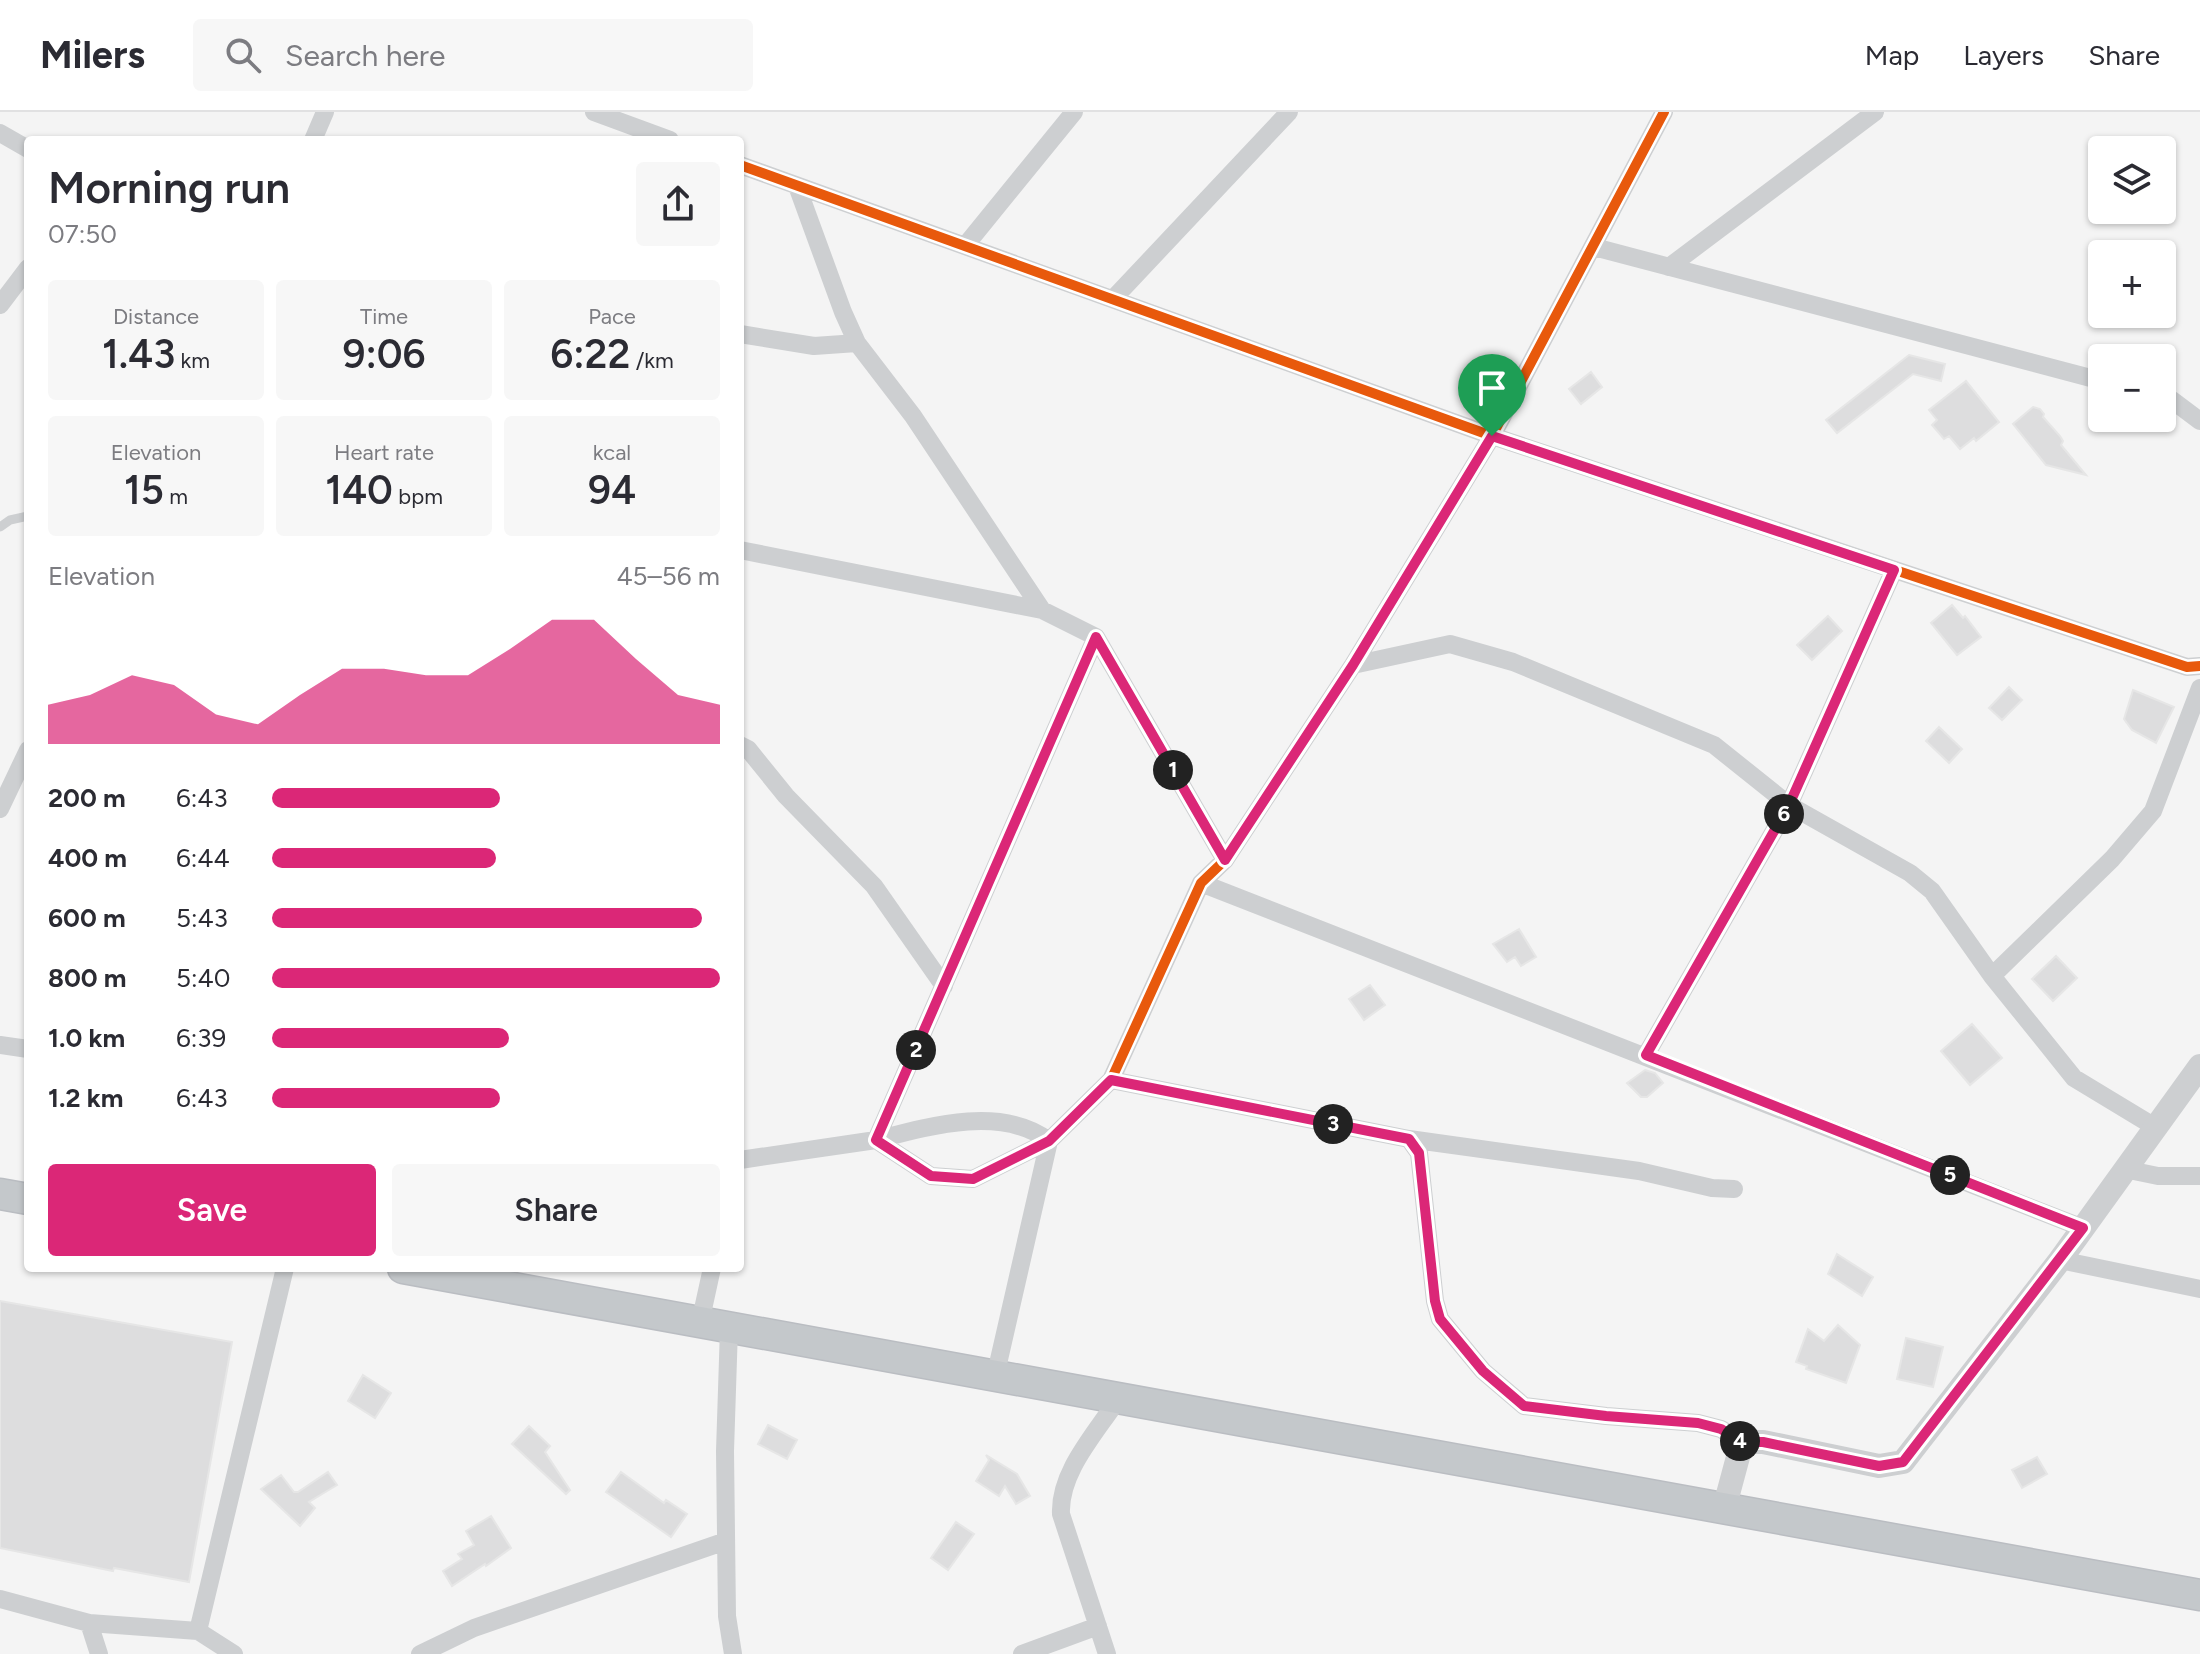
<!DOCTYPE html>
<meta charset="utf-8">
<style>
:root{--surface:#fff;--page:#f7f7f7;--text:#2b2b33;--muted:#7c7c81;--line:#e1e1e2;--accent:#db2777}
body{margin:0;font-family:Figtree,sans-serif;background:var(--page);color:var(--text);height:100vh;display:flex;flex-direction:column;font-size:30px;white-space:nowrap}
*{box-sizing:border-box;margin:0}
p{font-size:26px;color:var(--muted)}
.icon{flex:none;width:44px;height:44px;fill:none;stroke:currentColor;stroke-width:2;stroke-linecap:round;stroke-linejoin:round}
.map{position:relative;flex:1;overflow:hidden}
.sheet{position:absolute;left:24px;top:24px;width:720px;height:1136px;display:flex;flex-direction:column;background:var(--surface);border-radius:8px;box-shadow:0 2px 6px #0004}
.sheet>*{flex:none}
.controls{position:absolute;left:2088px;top:24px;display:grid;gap:16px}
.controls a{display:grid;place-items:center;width:88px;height:88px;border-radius:8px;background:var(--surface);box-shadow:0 2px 6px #0004;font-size:40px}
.pin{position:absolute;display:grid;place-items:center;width:68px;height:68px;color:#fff;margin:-82px -34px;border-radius:50% 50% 50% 0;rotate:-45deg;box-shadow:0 0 8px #0007}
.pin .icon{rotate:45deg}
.km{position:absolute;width:40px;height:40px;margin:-20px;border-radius:50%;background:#222;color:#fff;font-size:22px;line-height:40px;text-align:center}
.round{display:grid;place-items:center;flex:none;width:84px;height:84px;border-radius:8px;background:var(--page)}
.headline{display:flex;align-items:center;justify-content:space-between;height:136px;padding:0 24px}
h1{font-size:44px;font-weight:600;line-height:60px}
.metrics{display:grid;grid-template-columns:repeat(3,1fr);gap:12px;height:136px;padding:8px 24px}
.metrics div{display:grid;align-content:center;border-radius:8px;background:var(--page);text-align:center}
.metrics b{font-size:40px;font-weight:600}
.metrics small{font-size:22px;font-weight:400}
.metrics p{font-size:22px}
.chart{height:224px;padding:16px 24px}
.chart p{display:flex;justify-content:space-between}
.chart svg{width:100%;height:144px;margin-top:8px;fill:var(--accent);opacity:.7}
.button{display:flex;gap:16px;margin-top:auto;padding:16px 24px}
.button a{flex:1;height:92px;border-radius:8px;background:var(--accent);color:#fff;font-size:32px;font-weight:600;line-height:92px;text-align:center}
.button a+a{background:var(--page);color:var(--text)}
ul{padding:0 24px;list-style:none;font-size:26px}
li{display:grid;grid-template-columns:128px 96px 1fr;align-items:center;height:60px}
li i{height:20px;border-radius:10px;background:var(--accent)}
header{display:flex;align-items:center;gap:48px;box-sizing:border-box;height:112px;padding:0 40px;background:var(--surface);border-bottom:2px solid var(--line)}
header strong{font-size:38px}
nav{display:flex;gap:44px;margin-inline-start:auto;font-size:28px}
.search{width:560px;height:72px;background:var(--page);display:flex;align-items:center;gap:20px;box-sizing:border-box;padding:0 28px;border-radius:8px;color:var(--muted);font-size:30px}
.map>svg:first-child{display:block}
.building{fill:#ddddde;stroke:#e6e6e6;stroke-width:2}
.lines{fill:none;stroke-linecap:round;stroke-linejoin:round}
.trunk-casing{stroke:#babdc2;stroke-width:33}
.service{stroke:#cdcfd1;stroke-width:9}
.minor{stroke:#cdcfd1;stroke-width:18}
.tertiary{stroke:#cdcfd1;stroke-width:24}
.trunk{stroke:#c4c8cb;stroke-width:30}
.cycleway-casing{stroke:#fff;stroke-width:15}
.cycleway{stroke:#e8590c;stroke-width:10}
.route-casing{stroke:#fff;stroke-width:16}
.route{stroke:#db2777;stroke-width:10}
</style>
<header>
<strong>Milers</strong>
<div class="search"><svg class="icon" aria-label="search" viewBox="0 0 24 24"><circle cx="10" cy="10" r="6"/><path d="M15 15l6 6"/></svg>Search here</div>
<nav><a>Map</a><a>Layers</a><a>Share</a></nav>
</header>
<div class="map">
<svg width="2200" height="1542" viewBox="0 0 2200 1542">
<rect width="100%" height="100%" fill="#f4f4f4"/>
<path class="building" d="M1909,243L1945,252L1941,269L1913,262L1837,321L1826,308Z
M1591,260L1602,275L1581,292L1569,277Z
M1966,269L1999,310L1976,329L1974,326L1960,337L1949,324L1944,327L1932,313L1937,308L1929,298Z
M2033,295L2040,297L2044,302L2043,305L2060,324L2063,329L2061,333L2086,363L2046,353L2013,312Z
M1952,493L1963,506L1965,504L1981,525L1957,543L1931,511Z
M1828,504L1842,519L1812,548L1797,533Z
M2009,575L2022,588L2002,608L1989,596Z
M2133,578L2174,595L2156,631L2132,618L2124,607Z
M1939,615L1962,637L1949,651L1926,629Z
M1519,817L1536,845L1521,854L1515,845L1507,850L1493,832Z
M2056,844L2077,866L2053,889L2032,867Z
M1370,873L1385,893L1364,908L1349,887Z
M1972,912L2002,946L1970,973L1941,939Z
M1645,958L1655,961L1663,971L1647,985H1641L1627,971Z
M1837,1142L1873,1165L1862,1184L1828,1162Z
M0,1189L232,1230L189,1470L114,1456L113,1459L0,1436Z
M1838,1213L1860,1233L1846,1271L1806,1257L1807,1254L1796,1250L1808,1217L1824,1229Z
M1906,1226L1943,1235L1933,1275L1897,1267Z
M363,1263L391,1281L375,1306L348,1289Z
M768,1313L797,1328L787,1347L758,1332Z
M529,1314L550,1334L545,1340L570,1378L566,1382L512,1332Z
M986,1343L1017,1362L1030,1384L1016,1392L1005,1374L999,1384L976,1369L989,1348Z
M2037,1345L2047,1362L2022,1376L2012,1358Z
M328,1360L337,1373L309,1390L315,1396L300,1414L261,1377L281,1363L294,1380H298Z
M621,1360L664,1391L666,1388L687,1402L671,1425L606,1380Z
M491,1404L511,1436L486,1454L485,1452L452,1474L443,1459L462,1447L458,1442L474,1433L466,1419Z
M956,1410L974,1422L948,1458L931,1446Z"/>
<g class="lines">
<defs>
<path id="trunk" d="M0,1082L28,1087
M403,1156L2200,1483"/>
</defs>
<use href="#trunk" class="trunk-casing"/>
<path class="service" d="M0,415L10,408L28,404"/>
<path class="minor" d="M594,0L670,28
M0,21L28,37
M313,28L325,0
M740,53L1492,324L2187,555L2200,554
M797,74L843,200L857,231L913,304L1042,498
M965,134L1074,0
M1594,135L2102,269
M1669,155L1875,0
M1113,187L1289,0
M0,193L28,156
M740,222L814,234L857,231
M2162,285L2172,288L2200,309
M740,438L1042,498L1096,525L1225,748
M1353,553L1450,532L1513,550L1714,633L1789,693L1910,761L1932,779L1992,864L2074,966L2155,1015
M740,633L748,637L786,684L874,774L944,874
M0,697L28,638
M1201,771L2083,1116
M1992,864L2112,747L2153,699L2200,576
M0,933L28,937
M1646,943L1789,693L1894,458
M1111,968L1409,1027L1419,1041L1435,1189L1440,1207L1483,1259L1524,1294L1606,1304L1698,1311L1721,1317L1742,1330
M1409,1027L1639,1059L1712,1076L1734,1077
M876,1028L931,1064L973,1067L1049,1029L1111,968L1201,771L1225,748L1353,553L1492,324L1664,0
M876,1028C929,1014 1002,993 1049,1029L995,1265
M740,1048L876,1028L1096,525
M2124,1057L2158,1064H2200
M2060,1148L2200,1177
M700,1211L712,1156
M729,1216L725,1339L727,1504L733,1542
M0,1487L89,1511L198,1519L234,1542
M89,1511L99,1542
M198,1519L285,1156
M420,1542L474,1516L726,1429
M1022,1542L1098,1514
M1107,1542L1061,1402C1059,1360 1096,1321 1118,1287"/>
<path class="tertiary" d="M1724,1397L1742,1330H1763L1879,1354L1903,1350L2060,1148L2200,954"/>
<use href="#trunk" class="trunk"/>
<defs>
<path id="cycleway" d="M740,53L1492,324L2187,555L2200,554
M876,1028L931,1064L973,1067L1049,1029L1111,968L1201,771L1225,748L1353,553L1492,324L1664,0"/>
</defs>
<use href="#cycleway" class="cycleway-casing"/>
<use href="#cycleway" class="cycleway"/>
</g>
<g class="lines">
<defs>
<path id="route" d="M1492,324L1894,458L1789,693L1646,943L2083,1116L1903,1350L1879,1354L1763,1330H1742L1721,1317L1698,1311L1606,1304L1524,1294L1483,1259L1440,1207L1435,1189L1419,1041L1409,1027L1111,968L1049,1029L973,1067L931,1064L876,1028L1096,525L1225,748L1353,553Z"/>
</defs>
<use href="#route" class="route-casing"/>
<use href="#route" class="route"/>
</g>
</svg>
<div class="controls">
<a><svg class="icon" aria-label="layers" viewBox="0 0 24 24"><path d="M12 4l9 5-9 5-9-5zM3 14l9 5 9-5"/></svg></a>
<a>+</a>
<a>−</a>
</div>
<div class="pin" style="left:1492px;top:324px;background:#1e9e55"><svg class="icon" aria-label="arrive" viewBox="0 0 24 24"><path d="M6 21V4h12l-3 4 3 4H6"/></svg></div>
<b class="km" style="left:1173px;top:658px">1</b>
<b class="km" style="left:916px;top:938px">2</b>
<b class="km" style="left:1333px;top:1012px">3</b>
<b class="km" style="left:1740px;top:1329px">4</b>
<b class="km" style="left:1950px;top:1063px">5</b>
<b class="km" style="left:1784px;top:702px">6</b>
<section class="sheet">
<div class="headline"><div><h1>Morning run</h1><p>07:50</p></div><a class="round"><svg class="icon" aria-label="share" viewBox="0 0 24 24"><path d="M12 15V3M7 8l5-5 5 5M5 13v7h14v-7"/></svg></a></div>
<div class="metrics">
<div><p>Distance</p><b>1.43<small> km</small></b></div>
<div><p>Time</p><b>9:06</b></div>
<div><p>Pace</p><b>6:22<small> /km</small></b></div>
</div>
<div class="metrics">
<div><p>Elevation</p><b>15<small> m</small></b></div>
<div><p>Heart rate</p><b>140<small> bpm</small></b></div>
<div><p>kcal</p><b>94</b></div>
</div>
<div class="chart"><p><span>Elevation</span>45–56 m</p>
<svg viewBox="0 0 160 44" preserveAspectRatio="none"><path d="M0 44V32L10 29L20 23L30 26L40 35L50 38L60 29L70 21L80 21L90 23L100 23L110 15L120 6L130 6L140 18L150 29L160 32V44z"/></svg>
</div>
<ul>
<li><b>200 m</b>6:43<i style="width:51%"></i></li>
<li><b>400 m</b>6:44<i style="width:50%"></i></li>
<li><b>600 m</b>5:43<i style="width:96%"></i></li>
<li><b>800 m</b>5:40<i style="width:100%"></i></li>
<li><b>1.0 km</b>6:39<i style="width:53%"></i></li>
<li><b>1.2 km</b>6:43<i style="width:51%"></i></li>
</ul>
<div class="button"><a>Save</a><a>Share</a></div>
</section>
</div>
